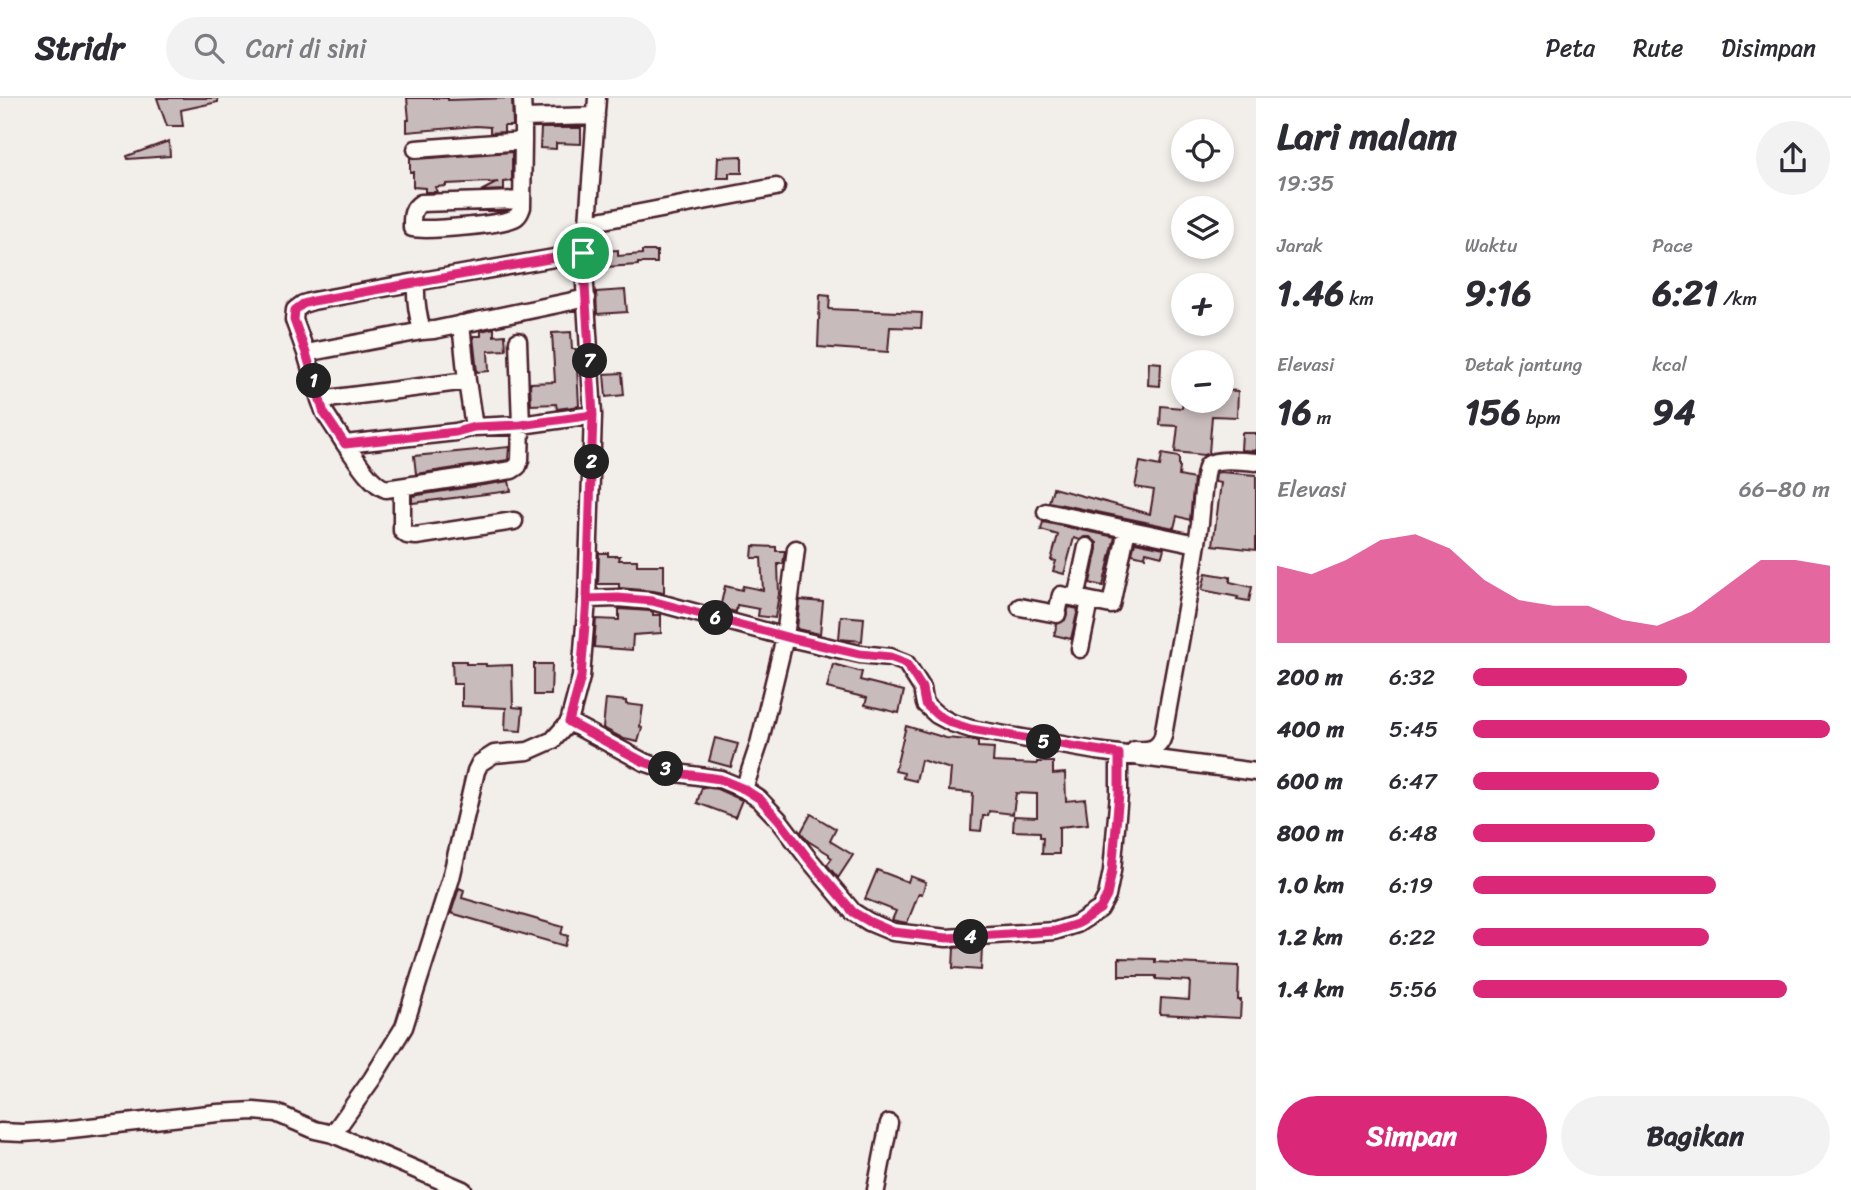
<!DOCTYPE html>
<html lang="id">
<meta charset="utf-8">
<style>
:root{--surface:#fff;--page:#f2f2f3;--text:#2b2b33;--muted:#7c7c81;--line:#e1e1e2;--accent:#db2777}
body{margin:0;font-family:Sriracha,sans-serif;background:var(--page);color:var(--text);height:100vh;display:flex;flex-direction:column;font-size:26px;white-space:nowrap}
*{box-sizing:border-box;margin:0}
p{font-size:23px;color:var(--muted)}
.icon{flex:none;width:38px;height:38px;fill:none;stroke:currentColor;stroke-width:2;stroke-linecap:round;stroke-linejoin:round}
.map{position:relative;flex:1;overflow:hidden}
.panel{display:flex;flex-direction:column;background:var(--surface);width:595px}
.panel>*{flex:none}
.controls{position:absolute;left:1171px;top:21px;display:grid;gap:14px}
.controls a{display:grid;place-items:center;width:63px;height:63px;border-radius:50%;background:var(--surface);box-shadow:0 4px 10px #0003;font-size:35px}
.pin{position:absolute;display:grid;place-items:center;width:60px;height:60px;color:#fff;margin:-30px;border:4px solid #fff;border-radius:50%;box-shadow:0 2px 7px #0007}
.km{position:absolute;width:35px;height:35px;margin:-18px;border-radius:50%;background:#222;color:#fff;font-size:19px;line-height:35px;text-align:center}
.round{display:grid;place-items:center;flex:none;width:74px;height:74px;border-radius:37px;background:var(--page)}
.head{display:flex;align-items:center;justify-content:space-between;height:119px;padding:0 21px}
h1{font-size:38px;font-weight:700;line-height:52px}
.metrics{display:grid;grid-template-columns:repeat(3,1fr);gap:10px;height:119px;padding:7px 21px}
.metrics div{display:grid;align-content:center}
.metrics b{font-size:35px;font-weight:700}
.metrics small{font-size:19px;font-weight:400}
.metrics p{font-size:19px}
.chart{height:196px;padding:14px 21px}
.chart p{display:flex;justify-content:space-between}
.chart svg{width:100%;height:126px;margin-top:7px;fill:var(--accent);opacity:.7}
.primary-button{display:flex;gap:14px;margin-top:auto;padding:14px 21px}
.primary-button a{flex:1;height:80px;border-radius:42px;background:var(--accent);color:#fff;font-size:28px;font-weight:700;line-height:80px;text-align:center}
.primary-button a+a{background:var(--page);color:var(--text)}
ul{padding:0 21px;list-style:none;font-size:23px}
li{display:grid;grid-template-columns:112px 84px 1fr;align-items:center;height:52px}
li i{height:18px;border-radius:9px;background:var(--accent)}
header{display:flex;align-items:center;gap:42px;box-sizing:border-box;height:98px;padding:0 35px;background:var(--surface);border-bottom:2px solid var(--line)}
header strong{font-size:33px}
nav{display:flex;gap:38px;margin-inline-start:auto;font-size:24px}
.search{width:490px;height:63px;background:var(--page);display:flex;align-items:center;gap:18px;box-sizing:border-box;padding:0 24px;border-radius:38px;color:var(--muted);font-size:26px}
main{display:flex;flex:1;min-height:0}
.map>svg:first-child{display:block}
.building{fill:#c8bbbb;stroke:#4a1f2b;stroke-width:2}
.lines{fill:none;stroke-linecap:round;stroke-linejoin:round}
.minor-casing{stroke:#4a1f2b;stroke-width:21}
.minor{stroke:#fdfcf7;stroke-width:16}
.route-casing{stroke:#fff;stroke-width:14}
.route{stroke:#db2777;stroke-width:9}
</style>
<header>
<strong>Stridr</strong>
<div class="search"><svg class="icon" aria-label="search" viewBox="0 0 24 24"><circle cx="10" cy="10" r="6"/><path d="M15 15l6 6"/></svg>Cari di sini</div>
<nav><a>Peta</a><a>Rute</a><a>Disimpan</a></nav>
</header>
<main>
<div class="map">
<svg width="1256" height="1092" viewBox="0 0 1256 1092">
<rect width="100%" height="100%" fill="#f2efeb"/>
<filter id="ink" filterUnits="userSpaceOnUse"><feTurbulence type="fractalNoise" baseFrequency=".0143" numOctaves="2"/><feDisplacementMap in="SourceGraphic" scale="14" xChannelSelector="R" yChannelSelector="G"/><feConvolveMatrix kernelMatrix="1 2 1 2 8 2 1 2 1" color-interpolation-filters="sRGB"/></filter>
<g filter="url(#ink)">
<path class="building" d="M157,0H218V4L181,12L183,28H167Z
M407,0H448V2L512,0L513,28H504V34L490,35V29L476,28L407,34V22H409Z
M541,30H581V46L556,45V51L540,50Z
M169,43L170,58L128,61L127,58Z
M512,54V83L504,84V92L481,93L498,84L489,85V84L446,86V88L435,89L437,94H425V90L413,89V74H410V59L417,61Z
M742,58V75H729V80H717L718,59Z
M618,152V158L642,156V153H657V165H638V167L605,169V174H595L594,157H605L604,153Z
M625,192L627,214L597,216L596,194Z
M820,197L830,198L829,211L922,215L921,230L890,229L888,254L818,249Z
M494,230V238L505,237L506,252L488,253L489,273L477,274L473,238H481V233Z
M571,234L572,251H576L579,308L557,311L556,306L531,307L530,285L555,284L552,235Z
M1149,264L1161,265L1160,288L1148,287Z
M622,275L624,297L606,299L604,276Z
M1222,292L1238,293L1237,319L1212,318L1209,355L1204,357L1175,354L1178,328L1160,327L1161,308L1182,310L1183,303H1222Z
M1242,335H1256V353L1241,352Z
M509,349L508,362L416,376L414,358Z
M1162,356L1179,359V369H1180L1179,378L1194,381L1190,422L1177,418L1174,430L1049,404L1053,390L1150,416L1154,392L1135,389L1140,364L1160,368Z
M1220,374L1256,377V452L1213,447L1221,385L1215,384L1216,375Z
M509,383L511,393L412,405V398Z
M1043,424L1115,439L1103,488L1090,485L1097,451V445L1090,439H1084L1080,442L1074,440L1064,476L1053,473L1056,463L1051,462L1058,437L1041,432Z
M1135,444L1164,450L1162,458L1146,454L1145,459L1132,456Z
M753,448L776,449V453H785L783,466H778L779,496L775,520L758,518L759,511L737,507L736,514L720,510L725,488L742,492L743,488L763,492L761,460H752Z
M599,455H608V458H620L619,462H637V467H664V495L653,493L619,490V486H598Z
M1206,475L1230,479V484L1252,489L1249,503L1237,501L1238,499L1202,492Z
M800,502L823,504L820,536L797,531Z
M1069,509L1078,511L1071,541L1054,537L1057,526L1065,522Z
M619,511L650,513L653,514V517H661V535L633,537L632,552L594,549L596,521L619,522Z
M841,518L864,520L862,543L839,541Z
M452,563H466V566H486V568L512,567L513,609L523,610L521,633L505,632L506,610L462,608V586H453Z
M534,566H552L551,597H534Z
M833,566L862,574L860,582L904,593L899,615L865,607L867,600L827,590Z
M606,601L626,603V606L643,608L640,629L642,630L638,644L624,641L603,630Z
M906,628L946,640L978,643V649L994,650L993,664L1037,666V664H1053V676L1065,675L1066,703L1085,701L1088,726L1059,729V756H1042L1043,739H1040V734L1013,733L1014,718L1037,719V696L1016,695L1013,716L989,713L988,718H983L981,733L971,732L973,695L949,693L951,671L921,662L916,683L903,680L904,675L895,673Z
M715,640L738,646L731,669L709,663Z
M702,689L717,691L742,702L735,719L697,705Z
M811,716L836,731L830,743L853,757L838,780L827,767L832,760L829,758V756L808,743L801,734Z
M877,772L908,784L910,778L926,784L922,796L919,795L907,825L892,822L896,813L865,801Z
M459,790L464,792L462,800L563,829L561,836L568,838L565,848L451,815Z
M982,848L981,872L953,870L954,850Z
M1119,860L1155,861V864L1239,868L1238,902H1241L1240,920L1160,916L1161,900L1189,902L1190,883L1156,881V878H1119Z"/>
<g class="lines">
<defs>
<path id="minor" d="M522,0L523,20
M416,51L523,43V20L596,18
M522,102L421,105C411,111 412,120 412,130C427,133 505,127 516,119C520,116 520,114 522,109L523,43
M588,125L776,89
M583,155L416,184C415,201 418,218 422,233L434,232L587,200
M461,226L467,283L320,302L325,315L345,346L456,334L474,329L521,327L593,317
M306,255L422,233
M467,283L474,329
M320,302L306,255L294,222L295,212L303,206L313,203L416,184
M345,346C355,359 370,386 386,391L512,372L518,368L520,362L521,327L518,243
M402,390V433L407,437L416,438L514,423
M1046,414L1197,446
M1087,449L1076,500L1111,507L1127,431
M587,501L618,500L652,503L794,541L860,556L890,559L906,565L922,590L925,606L937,617L952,625L971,631L1096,653L1256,674
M1020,509L1057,516L1061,497L1076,500
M1080,551L1090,503
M569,624L644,664L677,675L720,681L744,691L759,701L779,722L807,759L853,814L869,824L893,834L947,840L1055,833L1077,826L1100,811L1107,798L1112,773L1119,696V656
M1135,652C1148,653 1159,652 1163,638C1175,567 1190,496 1200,425C1201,416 1204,372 1208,367C1216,360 1246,363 1256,364
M744,691L759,646L785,539L796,451
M0,1034L23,1035L53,1033L218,1015L254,1013L276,1015L315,1032L333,1036L372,981L404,929L451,780L476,673L480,665L494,656L528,653L553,642L569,624L581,579L587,501L593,317L583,155L588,125L597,0
M333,1036L463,1092
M876,1092L889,1025"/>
</defs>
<use href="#minor" class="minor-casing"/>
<use href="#minor" class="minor"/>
</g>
</g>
<g class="lines" filter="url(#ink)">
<defs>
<path id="route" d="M583,155L313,203L303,206L295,212L294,222L306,255L320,302L324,315L345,346L456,334L474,329L521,327L593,317L587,501L581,579L569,624L644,664L677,675L720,681L744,691L760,701L779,722L807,759L853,814L870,824L893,834L947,840L1055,833L1077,826L1100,811L1107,798L1112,773L1119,696V656L971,631L952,625L937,617L925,606L922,590L906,565L890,559L860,556L794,541L652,503L618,500L587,501L593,317L583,155"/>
</defs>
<use href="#route" class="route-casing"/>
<use href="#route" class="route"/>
</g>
</svg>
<div class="controls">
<a><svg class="icon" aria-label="locate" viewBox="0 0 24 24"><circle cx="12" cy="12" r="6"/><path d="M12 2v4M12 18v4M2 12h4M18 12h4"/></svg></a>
<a><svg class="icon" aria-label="layers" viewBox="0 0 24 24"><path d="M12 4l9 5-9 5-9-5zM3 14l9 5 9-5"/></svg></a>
<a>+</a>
<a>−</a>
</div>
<div class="pin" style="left:583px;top:155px;background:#1e9e55"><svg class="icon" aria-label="arrive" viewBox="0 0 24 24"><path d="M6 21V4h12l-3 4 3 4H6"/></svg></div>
<b class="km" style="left:314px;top:283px">1</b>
<b class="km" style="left:592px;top:364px">2</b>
<b class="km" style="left:666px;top:671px">3</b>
<b class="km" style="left:971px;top:839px">4</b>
<b class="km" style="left:1044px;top:644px">5</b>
<b class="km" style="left:716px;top:520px">6</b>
<b class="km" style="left:590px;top:263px">7</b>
</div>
<section class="panel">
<div class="head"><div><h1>Lari malam</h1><p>19:35</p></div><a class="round"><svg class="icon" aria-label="share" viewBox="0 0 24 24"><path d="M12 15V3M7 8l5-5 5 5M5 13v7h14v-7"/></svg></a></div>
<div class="metrics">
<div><p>Jarak</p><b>1.46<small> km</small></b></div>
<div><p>Waktu</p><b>9:16</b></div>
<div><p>Pace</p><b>6:21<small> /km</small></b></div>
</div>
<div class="metrics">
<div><p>Elevasi</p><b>16<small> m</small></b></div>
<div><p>Detak jantung</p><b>156<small> bpm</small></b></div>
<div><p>kcal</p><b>94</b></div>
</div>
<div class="chart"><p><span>Elevasi</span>66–80 m</p>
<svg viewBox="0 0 160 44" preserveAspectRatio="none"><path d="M0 44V17L10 20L20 15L30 8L40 6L50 11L60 22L70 29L80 31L90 31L100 36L110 38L120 33L130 24L140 15L150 15L160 17V44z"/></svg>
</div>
<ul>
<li><b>200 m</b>6:32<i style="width:60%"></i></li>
<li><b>400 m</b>5:45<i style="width:100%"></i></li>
<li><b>600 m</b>6:47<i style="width:52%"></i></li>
<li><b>800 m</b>6:48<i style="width:51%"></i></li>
<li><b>1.0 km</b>6:19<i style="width:68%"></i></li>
<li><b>1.2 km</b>6:22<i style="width:66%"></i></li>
<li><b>1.4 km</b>5:56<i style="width:88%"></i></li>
</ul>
<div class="primary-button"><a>Simpan</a><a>Bagikan</a></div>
</section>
</main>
